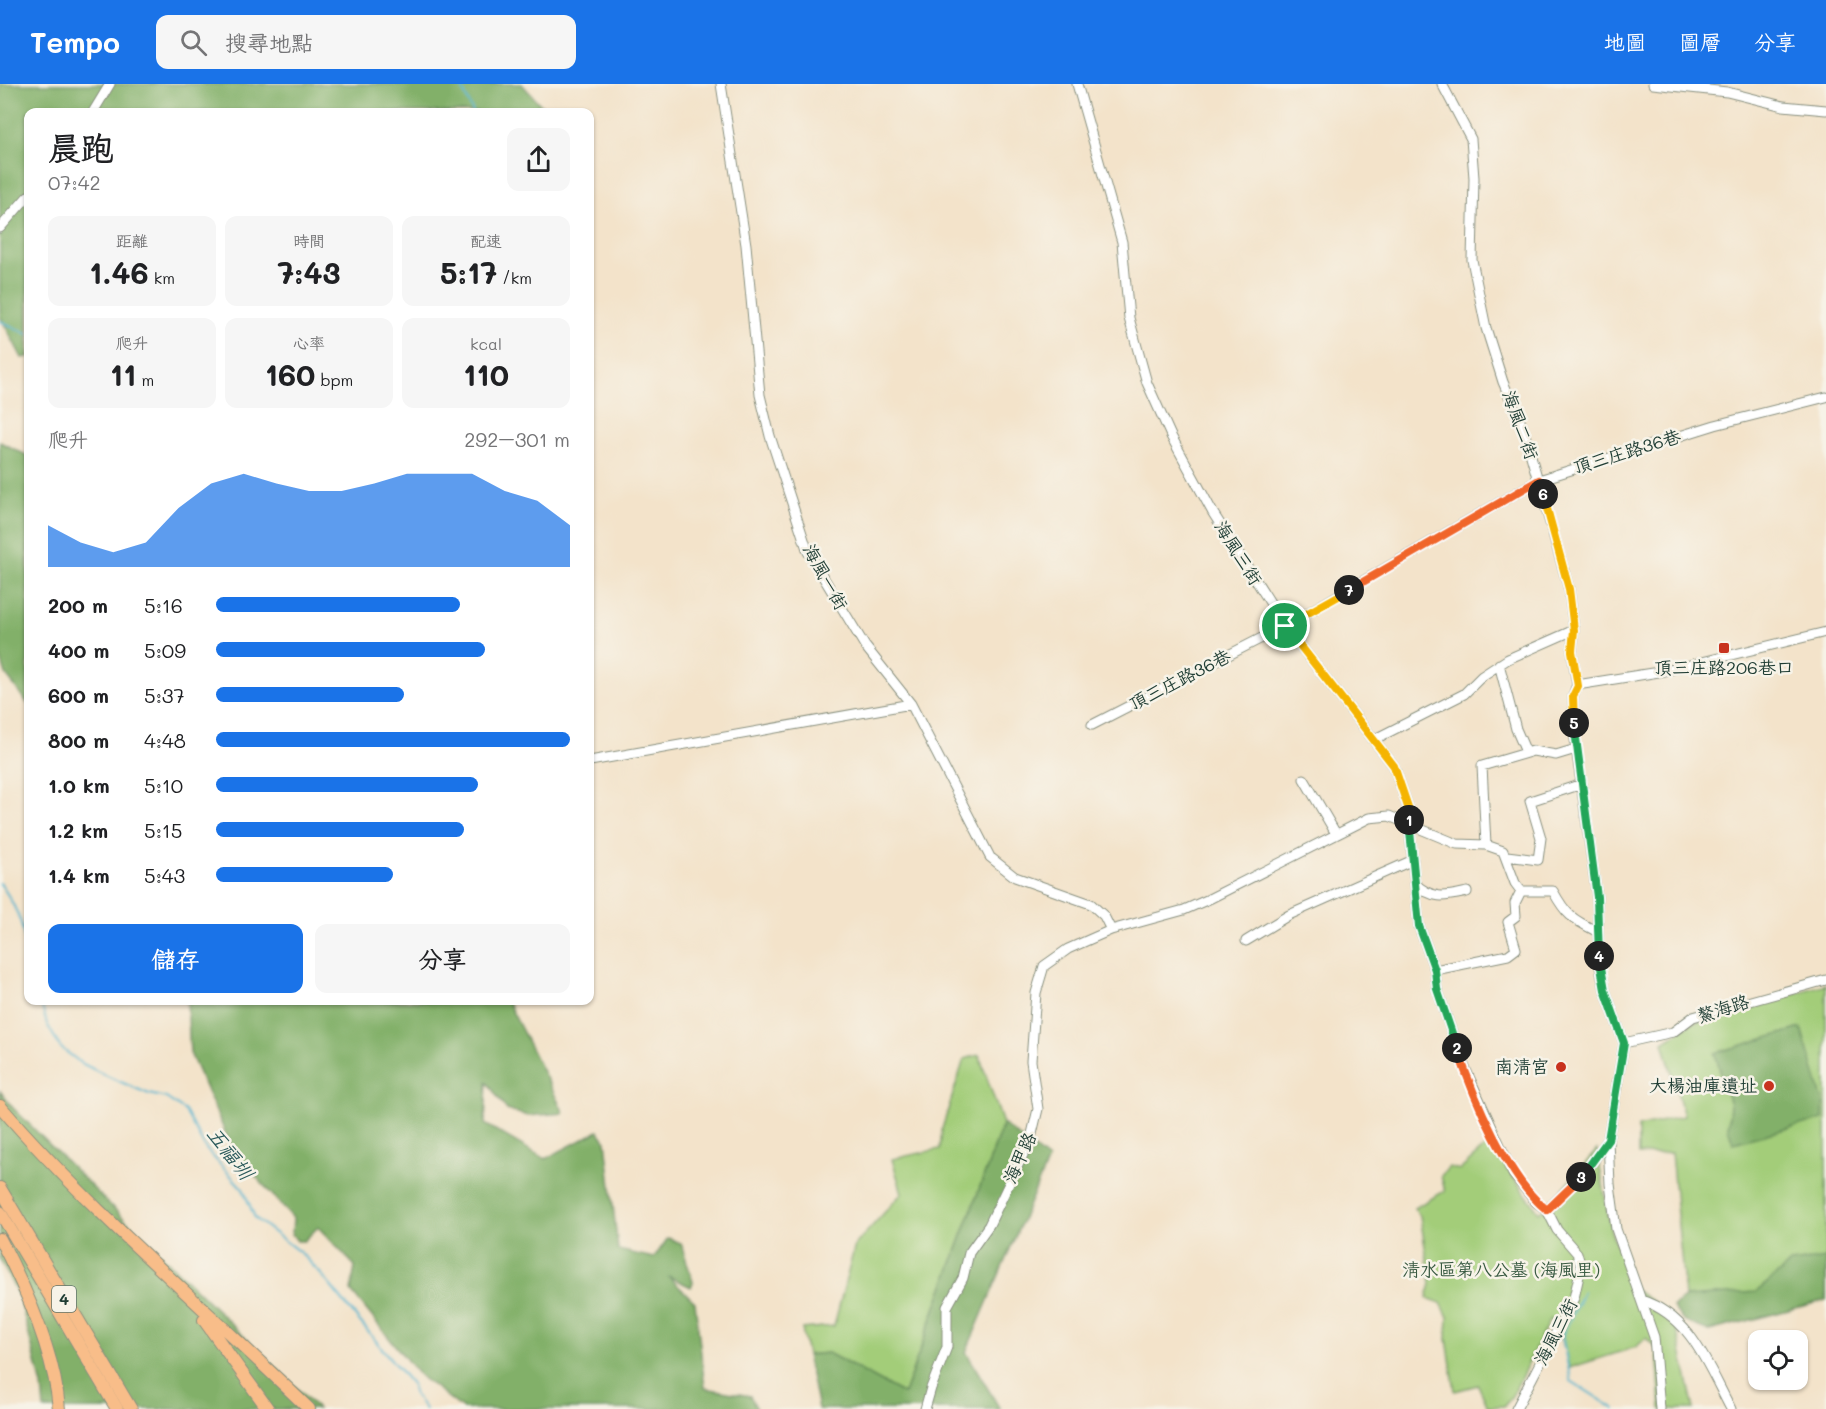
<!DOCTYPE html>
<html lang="zh-TW">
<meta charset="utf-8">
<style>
:root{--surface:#fff;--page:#f6f6f6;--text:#202124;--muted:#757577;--accent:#1a73e8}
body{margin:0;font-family:Mali,"LXGW WenKai TC",sans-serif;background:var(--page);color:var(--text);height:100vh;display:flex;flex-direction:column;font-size:22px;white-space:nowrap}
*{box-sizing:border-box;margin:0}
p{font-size:20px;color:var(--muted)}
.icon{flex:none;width:33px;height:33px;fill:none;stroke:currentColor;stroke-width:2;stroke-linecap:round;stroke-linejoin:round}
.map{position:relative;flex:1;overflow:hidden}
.side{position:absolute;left:24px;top:24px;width:570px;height:897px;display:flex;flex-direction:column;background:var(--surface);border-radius:12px;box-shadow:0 2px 4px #0004}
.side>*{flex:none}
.buttons{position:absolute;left:1748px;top:1246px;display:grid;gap:12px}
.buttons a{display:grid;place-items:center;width:60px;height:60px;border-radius:12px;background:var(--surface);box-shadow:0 2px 4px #0004;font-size:30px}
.pin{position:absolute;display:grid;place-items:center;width:51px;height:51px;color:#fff;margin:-26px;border:3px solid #fff;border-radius:50%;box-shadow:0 2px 6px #0007}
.km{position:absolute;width:30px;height:30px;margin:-15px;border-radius:50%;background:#222;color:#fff;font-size:16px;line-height:30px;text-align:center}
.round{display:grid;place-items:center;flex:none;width:63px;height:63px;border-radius:12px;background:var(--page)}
.headline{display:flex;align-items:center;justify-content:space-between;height:102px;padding:0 24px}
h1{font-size:33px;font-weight:800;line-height:45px}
.metrics{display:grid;grid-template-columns:repeat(3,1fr);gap:9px;height:102px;padding:6px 24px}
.metrics div{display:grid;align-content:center;border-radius:12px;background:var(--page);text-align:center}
.metrics b{font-size:30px;font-weight:800}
.metrics small{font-size:16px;font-weight:400}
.metrics p{font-size:16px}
.chart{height:168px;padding:12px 24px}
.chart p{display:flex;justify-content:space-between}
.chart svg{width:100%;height:108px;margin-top:6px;fill:var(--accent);opacity:.7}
.primary-button{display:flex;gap:12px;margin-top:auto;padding:12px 24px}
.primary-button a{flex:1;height:69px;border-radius:12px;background:var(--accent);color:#fff;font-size:24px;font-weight:800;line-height:69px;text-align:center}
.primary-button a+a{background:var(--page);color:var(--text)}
ul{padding:0 24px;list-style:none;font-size:20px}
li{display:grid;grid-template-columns:96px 72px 1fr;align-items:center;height:45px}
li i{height:15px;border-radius:8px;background:var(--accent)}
header{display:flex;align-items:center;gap:36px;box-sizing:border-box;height:84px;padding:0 30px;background:var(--accent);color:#fff}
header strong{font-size:28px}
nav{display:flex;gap:33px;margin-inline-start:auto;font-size:21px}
.search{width:420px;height:54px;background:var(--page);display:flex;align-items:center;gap:15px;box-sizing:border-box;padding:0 21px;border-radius:12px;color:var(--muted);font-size:22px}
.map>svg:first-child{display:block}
.green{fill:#a3cd79;stroke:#618556;stroke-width:1.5}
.forest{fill:#82b069;stroke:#50764e;stroke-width:1.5}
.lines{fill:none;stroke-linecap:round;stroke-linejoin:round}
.stream{stroke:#50b3cf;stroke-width:2}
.minor-casing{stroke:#89907f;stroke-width:11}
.highway-casing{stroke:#89907f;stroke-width:14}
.minor{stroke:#fff;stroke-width:9}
.highway{stroke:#f8bd89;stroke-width:12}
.split-1-casing{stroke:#fff;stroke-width:12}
.split-2-casing{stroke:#fff;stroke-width:12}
.split-3-casing{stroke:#fff;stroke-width:12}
.split-4-casing{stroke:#fff;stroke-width:12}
.split-5-casing{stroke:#fff;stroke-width:12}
.split-6-casing{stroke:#fff;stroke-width:12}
.split-7-casing{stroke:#fff;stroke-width:12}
.split-8-casing{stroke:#fff;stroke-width:12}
.split-1{stroke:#f5b400;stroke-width:8}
.split-2{stroke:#22a559;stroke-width:8}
.split-3{stroke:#f0652b;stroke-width:8}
.split-4{stroke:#22a559;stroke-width:8}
.split-5{stroke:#22a559;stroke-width:8}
.split-6{stroke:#f5b400;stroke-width:8}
.split-7{stroke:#f0652b;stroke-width:8}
.split-8{stroke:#f5b400;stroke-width:8}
.poi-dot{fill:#c8321e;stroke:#f7f3e8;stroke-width:2}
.labels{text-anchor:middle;stroke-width:5;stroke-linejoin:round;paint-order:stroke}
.shield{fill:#f7f3e8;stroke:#60746a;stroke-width:1.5}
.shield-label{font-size:16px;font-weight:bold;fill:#1f3d34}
.street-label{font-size:18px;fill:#1f3d34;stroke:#f7f3e8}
.poi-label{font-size:18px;fill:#1f3d34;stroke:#f7f3e8;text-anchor:end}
.park-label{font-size:18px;fill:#395a42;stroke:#f7f3e8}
.water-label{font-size:20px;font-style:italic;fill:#2b5a5b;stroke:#f7f3e8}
</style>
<header>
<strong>Tempo</strong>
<div class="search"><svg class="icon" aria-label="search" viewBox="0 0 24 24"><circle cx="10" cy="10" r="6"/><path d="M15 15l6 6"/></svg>搜尋地點</div>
<nav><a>地圖</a><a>圖層</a><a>分享</a></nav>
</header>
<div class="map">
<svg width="1826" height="1325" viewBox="0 0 1826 1325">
<rect width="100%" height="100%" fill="#f7f3e8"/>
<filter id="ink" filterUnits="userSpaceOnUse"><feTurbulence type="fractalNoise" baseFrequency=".0167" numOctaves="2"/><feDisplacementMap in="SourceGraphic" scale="12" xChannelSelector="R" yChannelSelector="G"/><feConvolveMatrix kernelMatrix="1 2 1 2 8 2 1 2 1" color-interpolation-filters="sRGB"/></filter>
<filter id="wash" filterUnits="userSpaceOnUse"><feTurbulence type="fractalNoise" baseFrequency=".008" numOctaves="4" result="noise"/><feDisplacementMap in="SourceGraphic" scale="24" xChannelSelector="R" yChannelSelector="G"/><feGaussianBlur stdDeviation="1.35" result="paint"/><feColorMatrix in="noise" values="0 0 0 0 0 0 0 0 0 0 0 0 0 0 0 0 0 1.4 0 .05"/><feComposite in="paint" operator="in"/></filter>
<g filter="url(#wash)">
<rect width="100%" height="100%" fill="#f3e3ca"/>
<path class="green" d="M1826,900V1216L1709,1247L1673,1223L1685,1213L1671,1069L1638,1071V1043L1684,1032L1663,958L1692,939Z
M979,971L1003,1040L904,1310L828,1269L807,1271L802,1245L834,1242L855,1161L902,1109L892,1075L940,1065L942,1045L964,975Z
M1492,1057L1506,1084L1539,1128L1549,1121L1597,1066L1611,1147L1633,1205L1658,1221L1675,1239L1694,1325H1661L1657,1265L1646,1254L1636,1263L1569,1284L1560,1248L1550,1235L1511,1314L1504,1322L1488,1323L1478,1301L1455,1307L1447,1255L1448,1233L1441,1219L1427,1214L1431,1200L1420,1132L1414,1124L1445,1107L1441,1092L1449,1083L1460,1086Z"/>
<path class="forest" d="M0,0H522L547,28H28V273L22,274L0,232Z
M0,358L28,372V620L6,591L0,572Z
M187,917H507L564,1029L528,1032L507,1026L487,998L485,1040L545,1075L598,1047L606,1057L618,1166L654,1174L668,1154L681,1159L693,1198L691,1203L668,1192L695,1218L705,1304L750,1312L757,1325H463L419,1291L351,1207L355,1182L318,1143L304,1157H297L292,1150L293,1134L234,1068L190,969Z
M1801,944L1823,1017V1035L1733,1059L1728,1044L1730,1021L1715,969Z
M0,1007L13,1024L98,1109L318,1325H44L42,1302L20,1216L0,1175Z
M1003,1040L1048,1076L966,1268L1000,1325H818L807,1271L828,1269L904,1310Z
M1826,1174V1216L1709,1247L1683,1237L1673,1223L1685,1213L1756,1208L1791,1179Z"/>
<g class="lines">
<path class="stream" d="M460,0L473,28
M0,237L28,250
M0,799C21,829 25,847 28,883
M40,916L47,940L60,963L81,979L109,993L149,1010L166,1014L185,1027L206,1065L243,1105L255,1134L302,1170L320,1189L412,1301L415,1312L425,1325
M1583,1208L1562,1252L1571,1297L1615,1325"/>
</g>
</g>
<g filter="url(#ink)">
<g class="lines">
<defs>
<path id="minor" d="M721,0L746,161L760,311L770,352L808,468L865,562L911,620L990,773L1015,793L1091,820L1104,832L1111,846
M1077,0L1122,158L1129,234L1147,299L1171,352L1213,429L1285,542L1394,682L1410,729L1409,739L1419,842L1435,886L1437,905L1461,975L1513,1090L1536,1118L1547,1126L1557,1146L1577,1169L1581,1183L1574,1214L1516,1325
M1442,0L1471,55L1474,94L1472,176L1486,244L1503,298L1523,344L1569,505L1574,546L1572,567L1577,601L1573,612L1574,648L1597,813L1599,878L1605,906L1624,959L1608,1056L1583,1091L1547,1126
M1653,0L1727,8L1783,22L1826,26
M93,28L110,0
M0,144L28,112
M1499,580L1516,645L1526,668
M1577,601L1665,587L1826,548
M1092,641L1285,542L1539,396L1715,341L1826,313
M1375,655L1464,610L1482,592L1508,575L1574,546
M590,677L911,620
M1304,695L1335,748
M1486,761L1482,682L1533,667L1556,671L1576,665
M1507,772L1538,776L1541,754L1530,717L1582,700
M1415,800C1434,816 1444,813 1467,808
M1246,857L1289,831L1413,776
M1435,886L1508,871L1516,865L1508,838L1516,832L1515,819L1521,807
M1624,959L1673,948L1693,933L1826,896
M1608,1056L1610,1100L1616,1145L1654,1253L1660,1325
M1641,1216C1691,1232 1708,1282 1731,1325
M925,1325L931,1304L947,1263V1223L963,1194L969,1169L989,1141L1031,1054L1038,1025L1031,977L1036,909L1044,882L1068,865L1111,846L1184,826L1209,815L1369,734L1389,732L1457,760L1486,761L1503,767L1515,799L1521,807H1553C1566,831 1572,835 1596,847"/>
<path id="highway" d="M0,1022C94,1131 206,1224 309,1325
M0,1104L131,1325
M0,1128L117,1325
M0,1155C25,1203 55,1271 59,1325
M204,1236L268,1325"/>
</defs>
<use href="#minor" class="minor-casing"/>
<use href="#highway" class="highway-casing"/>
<use href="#minor" class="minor"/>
<use href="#highway" class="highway"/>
</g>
</g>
<g class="lines" filter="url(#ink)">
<defs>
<path id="split-1" d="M1285,542L1394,682L1410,729L1409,736"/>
<path id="split-2" d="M1409,736L1419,842L1435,886L1437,905L1457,964"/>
<path id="split-3" d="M1457,964C1473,1012 1508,1096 1547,1126L1581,1093"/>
<path id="split-4" d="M1581,1093L1608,1056L1624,959L1605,906L1599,872"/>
<path id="split-5" d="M1574,639L1597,813L1599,872"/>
<path id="split-6" d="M1543,410L1569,505L1574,546L1572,567L1578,602L1573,612L1574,639"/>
<path id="split-7" d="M1349,506L1539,396L1543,410"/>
<path id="split-8" d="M1285,542L1349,506"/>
</defs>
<use href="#split-1" class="split-1-casing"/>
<use href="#split-2" class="split-2-casing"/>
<use href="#split-3" class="split-3-casing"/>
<use href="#split-4" class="split-4-casing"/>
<use href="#split-5" class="split-5-casing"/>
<use href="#split-6" class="split-6-casing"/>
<use href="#split-7" class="split-7-casing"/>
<use href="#split-8" class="split-8-casing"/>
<use href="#split-1" class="split-1"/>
<use href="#split-2" class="split-2"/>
<use href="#split-3" class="split-3"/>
<use href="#split-4" class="split-4"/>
<use href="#split-5" class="split-5"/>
<use href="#split-6" class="split-6"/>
<use href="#split-7" class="split-7"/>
<use href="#split-8" class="split-8"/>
</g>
<g class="poi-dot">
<rect x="1718" y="558" width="12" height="12" rx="3"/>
<circle cx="1561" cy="983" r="6"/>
<circle cx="1769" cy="1002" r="6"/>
</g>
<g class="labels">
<rect class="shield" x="52" y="1202" width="24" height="26" rx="4.5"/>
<g class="shield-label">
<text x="64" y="1221">4</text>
</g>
<g class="street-label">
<text transform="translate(1520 341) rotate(70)" y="6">海風二街</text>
<text transform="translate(1627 368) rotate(-17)" y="6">頂三庄路36巷</text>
<text transform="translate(1238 469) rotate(58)" y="6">海風三街</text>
<text transform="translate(825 493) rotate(61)" y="6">海風一街</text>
<text transform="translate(1180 596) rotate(-27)" y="6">頂三庄路36巷</text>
<text transform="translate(1723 925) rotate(-17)" y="6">鰲海路</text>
<text transform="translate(1020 1074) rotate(-66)" y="6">海甲路</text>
<text transform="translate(1556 1248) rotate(-63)" y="6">海風三街</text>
</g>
<g class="poi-label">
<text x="1724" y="590" text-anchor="middle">頂三庄路206巷口</text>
<text x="1549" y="989">南清宮</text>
<text x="1757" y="1008">大楊油庫遺址</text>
</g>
<g class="park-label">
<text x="1501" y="1192">清水區第八公墓 (海風里)</text>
</g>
<g class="water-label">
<text transform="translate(230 1069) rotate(52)" y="7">五福圳</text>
</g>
</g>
</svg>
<div class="buttons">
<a><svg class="icon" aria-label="locate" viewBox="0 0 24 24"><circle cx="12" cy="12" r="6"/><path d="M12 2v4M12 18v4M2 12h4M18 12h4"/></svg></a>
</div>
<div class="pin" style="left:1285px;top:542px;background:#1e9e55"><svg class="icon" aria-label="arrive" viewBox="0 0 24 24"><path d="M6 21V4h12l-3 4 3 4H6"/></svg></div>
<b class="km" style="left:1409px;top:736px">1</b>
<b class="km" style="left:1457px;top:964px">2</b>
<b class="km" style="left:1581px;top:1093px">3</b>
<b class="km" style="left:1599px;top:872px">4</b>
<b class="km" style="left:1574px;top:639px">5</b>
<b class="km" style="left:1543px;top:410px">6</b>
<b class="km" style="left:1349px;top:506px">7</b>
<section class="side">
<div class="headline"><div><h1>晨跑</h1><p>07:42</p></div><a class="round"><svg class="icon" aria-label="share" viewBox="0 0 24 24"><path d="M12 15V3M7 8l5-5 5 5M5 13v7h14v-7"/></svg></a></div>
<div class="metrics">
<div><p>距離</p><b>1.46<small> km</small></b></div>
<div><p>時間</p><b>7:43</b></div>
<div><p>配速</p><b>5:17<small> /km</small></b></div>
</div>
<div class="metrics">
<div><p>爬升</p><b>11<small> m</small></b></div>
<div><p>心率</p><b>160<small> bpm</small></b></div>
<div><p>kcal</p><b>110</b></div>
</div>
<div class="chart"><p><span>爬升</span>292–301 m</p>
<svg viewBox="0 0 160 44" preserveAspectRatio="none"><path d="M0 44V27L10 34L20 38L30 34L40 20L50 10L60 6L70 10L80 13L90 13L100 10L110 6L120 6L130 6L140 13L150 17L160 27V44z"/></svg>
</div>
<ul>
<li><b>200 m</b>5:16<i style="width:69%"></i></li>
<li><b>400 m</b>5:09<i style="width:76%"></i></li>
<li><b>600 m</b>5:37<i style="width:53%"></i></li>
<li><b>800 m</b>4:48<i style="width:100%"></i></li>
<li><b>1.0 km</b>5:10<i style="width:74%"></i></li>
<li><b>1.2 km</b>5:15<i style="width:70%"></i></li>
<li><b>1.4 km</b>5:43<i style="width:50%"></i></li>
</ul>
<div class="primary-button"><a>儲存</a><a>分享</a></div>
</section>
</div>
